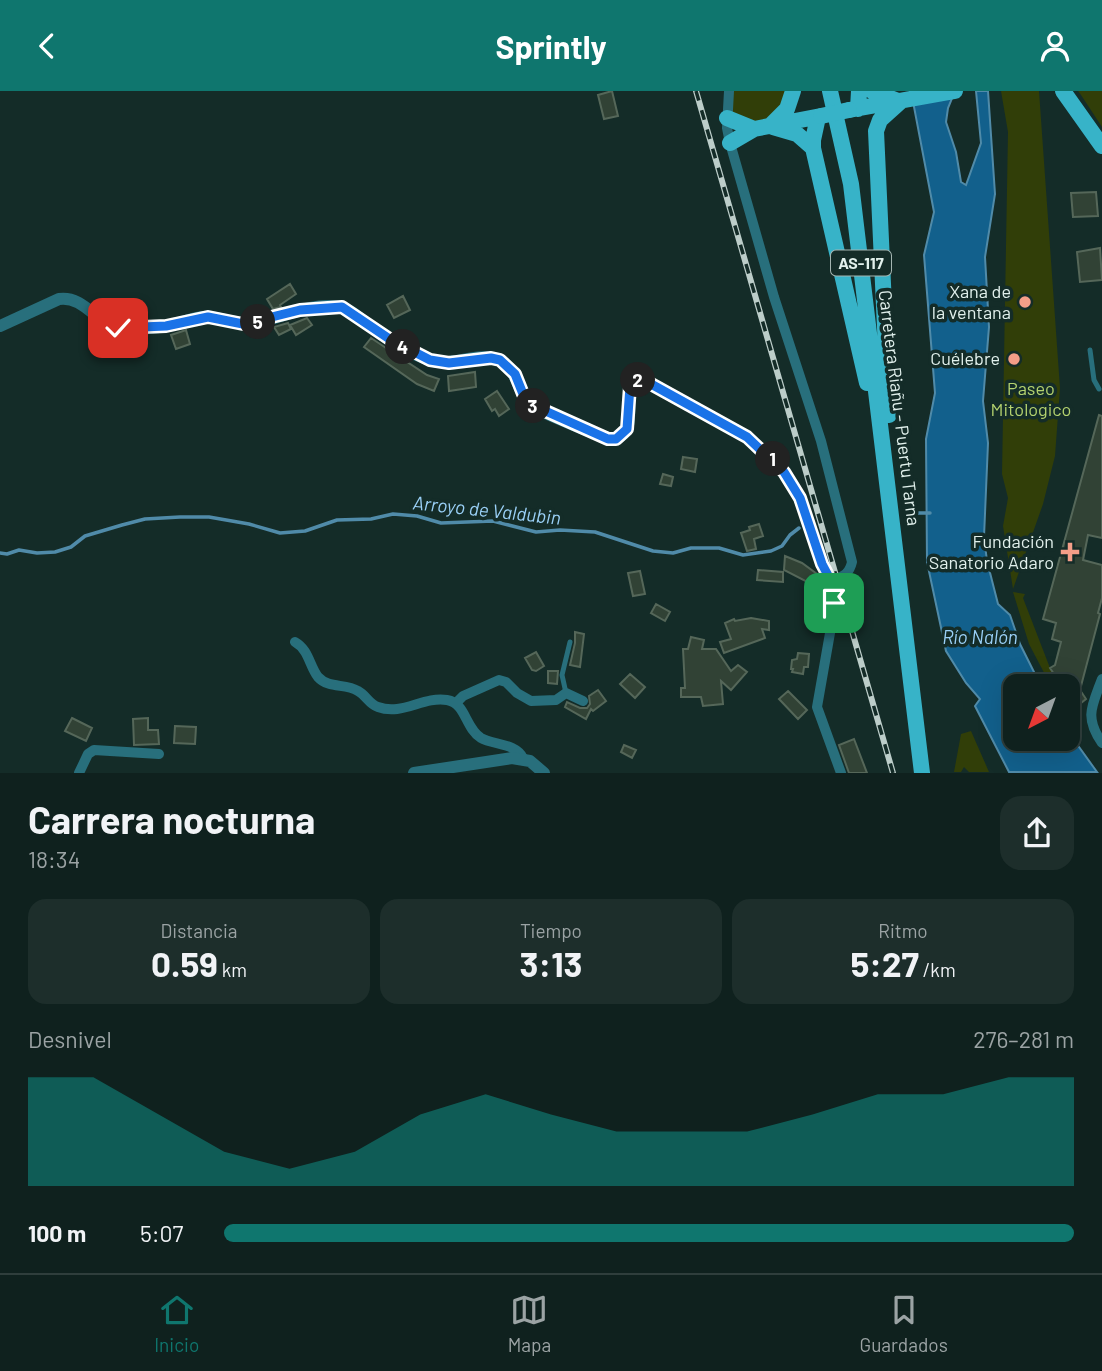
<!DOCTYPE html>
<html lang="es">
<meta charset="utf-8">
<style>
:root{--surface:#0f211e;--page:#1d2e2b;--text:#f1f3f6;--muted:#9ba3a4;--line:#2f3e3c;--accent:#0f766e}
body{margin:0;font-family:Barlow,sans-serif;background:var(--page);color:var(--text);height:100vh;display:flex;flex-direction:column;font-size:26px;white-space:nowrap}
*{box-sizing:border-box;margin:0}
p{font-size:23px;color:var(--muted)}
.icon{flex:none;width:38px;height:38px;fill:none;stroke:currentColor;stroke-width:2;stroke-linecap:round;stroke-linejoin:round}
.map{position:relative;height:682px;overflow:hidden}
.drawer{display:flex;flex-direction:column;background:var(--surface);flex:1}
.drawer>*{flex:none}
.needle{width:46px;rotate:221deg}
.tools{position:absolute;left:1003px;top:583px;display:grid;gap:14px}
.tools a{display:grid;place-items:center;width:77px;height:77px;border-radius:14px;background:var(--surface);box-shadow:0 7px 28px #0002,0 0 0 2px var(--line);font-size:35px}
.pin{position:absolute;display:grid;place-items:center;width:60px;height:60px;color:#fff;margin:-30px;border-radius:14px;box-shadow:0 4px 10px #0006}
.km{position:absolute;width:35px;height:35px;margin:-18px;border-radius:50%;background:#222;color:#fff;font-size:19px;line-height:35px;text-align:center}
.round{display:grid;place-items:center;flex:none;width:74px;height:74px;border-radius:21px;background:var(--page)}
.overview{display:flex;align-items:center;justify-content:space-between;height:119px;padding:0 28px}
h1{font-size:38px;font-weight:700;line-height:52px}
.figures{display:grid;grid-template-columns:repeat(3,1fr);gap:10px;height:119px;padding:7px 28px}
.figures div{display:grid;align-content:center;border-radius:18px;background:var(--page);text-align:center}
.figures b{font-size:35px;font-weight:700}
.figures small{font-size:19px;font-weight:400}
.figures p{font-size:19px}
.chart{height:196px;padding:14px 28px}
.chart p{display:flex;justify-content:space-between}
.chart svg{width:100%;height:126px;margin-top:7px;fill:var(--accent);opacity:.7}
ul{padding:0 28px;list-style:none;font-size:23px}
li{display:grid;grid-template-columns:112px 84px 1fr;align-items:center;height:52px}
li i{height:18px;border-radius:9px;background:var(--accent)}
header{display:flex;justify-content:space-between;align-items:center;height:91px;padding:0 28px;background:var(--accent);color:#fff;font-size:32px;font-weight:700}
.tabs{display:flex;justify-content:space-around;align-items:center;height:98px;border-top:2px solid var(--line);background:var(--surface);font-size:19px;color:var(--muted)}
.tabs a{display:grid;justify-items:center;gap:4px}
.tabs .on{color:var(--accent)}
.map>svg:first-child{display:block}
.green{fill:#313e08}
.water{fill:#12608c;stroke:#508ba9;stroke-width:2}
.lines{fill:none;stroke-linecap:round;stroke-linejoin:round}
.stream{stroke:#508ba9;stroke-width:3.5}
.building{fill:#314235;stroke:#556759;stroke-width:2}
.service{stroke:#286f7c;stroke-width:5}
.minor{stroke:#286f7c;stroke-width:10}
.tertiary{stroke:#286f7c;stroke-width:12}
.primary{stroke:#37b3c8;stroke-width:16}
.rail-casing{stroke:#bccdc9;stroke-width:6}
.rail{stroke:#142c28;stroke-width:3.5;stroke-dasharray:10;stroke-linecap:butt}
.primary-bridge{stroke:#37b3c8;stroke-width:16}
.route-casing{stroke:#fff;stroke-width:14}
.route{stroke:#1a73e8;stroke-width:9}
.poi-dot{fill:#f49e88;stroke:#142c28;stroke-width:2.5}
.labels{text-anchor:middle;stroke-width:7;stroke-linejoin:round;paint-order:stroke}
.shield{fill:#142c28;stroke:#a4b5b1;stroke-width:2}
.shield-label{font-size:16px;font-weight:bold;fill:#e1f0ec}
.poi-label{font-size:18px;fill:#e1f0ec;stroke:#142c28;text-anchor:end}
.park-label{font-size:18px;fill:#b4d26f;stroke:#142c28}
.street-label{font-size:18px;fill:#e1f0ec;stroke:#142c28}
.water-label{font-size:19px;font-style:italic;fill:#9ad0f7;stroke:#142c28}
</style>
<header><svg class="icon" aria-label="back" viewBox="0 0 24 24"><path d="M15 5l-7 7 7 7"/></svg>Sprintly<svg class="icon" aria-label="person" viewBox="0 0 24 24"><circle cx="12" cy="8" r="4"/><path d="M4 21q1-7 8-7t8 7"/></svg></header>
<div class="map">
<svg width="1102" height="682" viewBox="0 0 1102 682">
<rect width="100%" height="100%" fill="#142c28"/>
<path class="green" d="M729,0H793L770,35L727,27Z
M1001,0H1039L1060,297L1055,365L1043,413L1013,498L1003,435L1008,407L1002,383L1008,41Z
M1078,0H1102V36L1081,4Z
M1013,501L1025,503L1023,507L1050,577L1062,595H1051L1029,553Z
M971,640L989,681H969L964,676L961,681H954L961,643Z"/>
<path class="water" d="M911,0H955L948,17L946,31L956,61L961,91L966,94L981,52L976,0H988L995,103L985,166L989,236L983,310L988,352L984,446L987,470L998,513L1010,524L1020,553L1041,595H1015V648L1068,647L1079,656L1097,681H1009L975,615L980,608L966,592L946,560L927,471L926,348L935,302L924,164L934,121Z"/>
<g class="lines">
<path class="stream" d="M911,422H930
M0,462L7,463L19,459L37,462L55,461L71,456L85,445L122,434L145,428L180,426H209L249,433L280,442L305,440L337,429L371,428L393,423L417,425L441,432L493,430L536,441L560,439L595,441L653,460L673,462L691,457H719L743,464L771,460L782,455L790,444L799,437"/>
</g>
<path class="building" d="M612,0L618,25L604,28L598,4Z
M1096,101L1098,125L1073,126L1071,102Z
M1100,157L1102,189L1080,191L1077,161Z
M290,193L296,203L280,214L281,216L273,218L267,208Z
M403,205L410,219L394,227L387,214Z
M307,227L312,234L296,244L290,234Z
M288,232L291,238L279,244L274,236Z
M186,239L190,253L176,258L171,244Z
M371,247L427,284L439,288L434,300L417,293L364,256Z
M475,281L476,296L449,300L448,285Z
M497,300L509,318L499,325L495,318L492,320L485,308Z
M1099,324L1102,325V447L1088,444L1083,469L1102,474V507L1098,522L1100,523L1081,595H1062L1050,577L1055,574L1061,551L1052,548L1056,532L1043,528Z
M683,366L697,368L695,381L681,378Z
M663,383L673,386L671,395L660,393Z
M759,433L763,445L754,448L756,458L747,460L741,442L750,439L749,436Z
M785,465L802,472L817,483L822,493L819,497L784,479Z
M758,479L783,481V491L757,489Z
M640,480L645,503L633,505L628,482Z
M656,513L670,521L665,530L651,522Z
M751,527L769,530V539L762,538L765,547L724,562L720,551L731,548L725,532L734,528L735,530Z
M575,541L584,543L580,576L570,574L575,552Z
M691,546L704,549L702,558H716L731,580L738,574L747,581L731,599L721,590L723,613L703,615L701,606H681V597H685L683,558H688Z
M536,561L544,575L536,580L532,579L525,567Z
M798,562L809,563L808,576H804L803,583L792,581L793,578H791L792,569L797,568Z
M548,580H558L557,593L548,592Z
M630,583L645,596L635,607L620,593Z
M598,599L606,610L593,620L591,618L586,628L565,616L567,611L580,617H587L590,613L589,605Z
M1080,599L1086,608L1076,616L1069,606Z
M788,600L807,619L798,628L779,608Z
M72,627L92,637L86,650L65,640Z
M148,627V639H158L159,653L134,654L133,628Z
M175,635L196,636L195,653L174,652Z
M854,648L867,682H849L839,654Z
M624,654L636,659L632,667L621,661Z"/>
<g class="lines">
<path class="service" d="M1090,259L1094,289L1099,298
M566,602L562,584L570,551"/>
<path class="minor" d="M729,0L727,37L730,52L774,206L821,350L852,471C849,484 843,485 831,490
M747,346C799,388 799,409 820,468C829,493 836,496 833,525L817,616L841,682
M295,551C309,559 309,574 318,586C329,598 345,592 358,600C366,604 369,613 378,616C402,625 423,605 447,609C466,612 465,637 481,647C493,654 516,652 523,667
M1102,588C1092,615 1084,626 1102,652
M456,612L463,605L499,589L506,591L517,602L531,610L556,609L566,602L583,610
M79,682L88,663L94,659L159,663"/>
<path class="tertiary" d="M0,235L59,208C86,204 99,238 124,238C138,238 154,237 167,235C179,233 191,227 203,226C221,225 237,235 255,232C282,227 310,211 339,216C352,218 363,231 374,238C391,250 410,263 430,269C452,277 477,260 498,269C519,277 516,302 532,315C540,321 608,349 615,348C637,342 626,310 630,295L636,289L642,288L747,346
M414,682L512,667L530,670L544,682"/>
<path class="primary" d="M830,0L851,93L922,682
M872,0L898,10
M1063,0L1102,55
M858,18L859,0
M849,19L955,0
M818,26L813,49V57L867,292
M727,27L754,38
M770,35L787,18L793,0
M773,36L797,43L813,57
M730,52L754,38L821,25
M889,324L876,40L880,29L900,11"/>
<defs>
<path id="rail" d="M696,0L893,682"/>
</defs>
<use href="#rail" class="rail-casing"/>
<use href="#rail" class="rail"/>
<path class="primary-bridge" d="M821,25L849,19"/>
</g>
<g class="lines">
<defs>
<path id="route" d="M118,237L166,235L208,226L243,233L300,219L342,216L391,249L430,269L449,272L491,267L500,269L515,283L523,303L532,314L608,348H616L627,338L630,295L636,289L642,288L747,346L784,381L800,407L822,473L831,490L834,512"/>
</defs>
<use href="#route" class="route-casing"/>
<use href="#route" class="route"/>
</g>
<g class="poi-dot">
<circle cx="1025" cy="211" r="7"/>
<circle cx="1014" cy="268" r="7"/>
<path d="M1066.5 450.5h7v7h7v7h-7v7h-7v-7h-7v-7h7z"/>
</g>
<g class="labels">
<rect class="shield" x="831" y="159.5" width="60" height="25" rx="5"/>
<g class="shield-label">
<text x="861" y="178">AS-117</text>
</g>
<g class="poi-label">
<text x="1011" y="207">Xana de<tspan x="1011" dy="21">la ventana</tspan></text>
<text x="1000" y="274">Cuélebre</text>
<text x="1054" y="457">Fundación<tspan x="1054" dy="21">Sanatorio Adaro</tspan></text>
</g>
<g class="park-label">
<text x="1031" y="304">Paseo<tspan x="1031" dy="21">Mitologico</tspan></text>
</g>
<g class="street-label">
<text transform="translate(899 317) rotate(83)" y="6">Carretera Riañu - Puertu Tarna</text>
</g>
<g class="water-label">
<text transform="translate(487 419) rotate(6)" y="7">Arroyo de Valdubin</text>
<text x="980" y="553">Río Nalón</text>
</g>
</g>
</svg>
<div class="tools">
<a><svg class="needle" viewBox="-14 -14 28 28"><path d="M0-13l5 13h-10z" fill="#e53935"/><path d="M0 13l5-13h-10z" fill="#9ba3a4"/></svg></a>
</div>
<div class="pin" style="left:834px;top:512px;background:#1e9e55"><svg class="icon" aria-label="arrive" viewBox="0 0 24 24"><path d="M6 21V4h12l-3 4 3 4H6"/></svg></div>
<div class="pin" style="left:118px;top:237px;background:#d93025"><svg class="icon" aria-label="check" viewBox="0 0 24 24"><path d="M5 12l5 5 9-10"/></svg></div>
<b class="km" style="left:773px;top:368px">1</b>
<b class="km" style="left:638px;top:289px">2</b>
<b class="km" style="left:533px;top:315px">3</b>
<b class="km" style="left:403px;top:256px">4</b>
<b class="km" style="left:258px;top:231px">5</b>
</div>
<section class="drawer">
<div class="overview"><div><h1>Carrera nocturna</h1><p>18:34</p></div><a class="round"><svg class="icon" aria-label="share" viewBox="0 0 24 24"><path d="M12 15V3M7 8l5-5 5 5M5 13v7h14v-7"/></svg></a></div>
<div class="figures">
<div><p>Distancia</p><b>0.59<small> km</small></b></div>
<div><p>Tiempo</p><b>3:13</b></div>
<div><p>Ritmo</p><b>5:27<small> /km</small></b></div>
</div>
<div class="chart"><p><span>Desnivel</span>276–281 m</p>
<svg viewBox="0 0 160 44" preserveAspectRatio="none"><path d="M0 44V6L10 6L20 19L30 32L40 38L50 32L60 19L70 12L80 19L90 25L100 25L110 25L120 19L130 12L140 12L150 6L160 6V44z"/></svg>
</div>
<ul>
<li><b>100 m</b>5:07<i style="width:100%"></i></li>
</ul>
</section>
<nav class="tabs">
<a class="on"><svg class="icon" aria-label="home" viewBox="0 0 24 24"><path d="M3 11l9-7 9 7M6 9v11h12V9"/></svg>Inicio</a>
<a><svg class="icon" aria-label="map" viewBox="0 0 24 24"><path d="M3 6l6-2 6 2 6-2v14l-6 2-6-2-6 2zM9 4v14M15 6v14"/></svg>Mapa</a>
<a><svg class="icon" aria-label="saved" viewBox="0 0 24 24"><path d="M7 4h10v16l-5-4-5 4z"/></svg>Guardados</a>
</nav>
